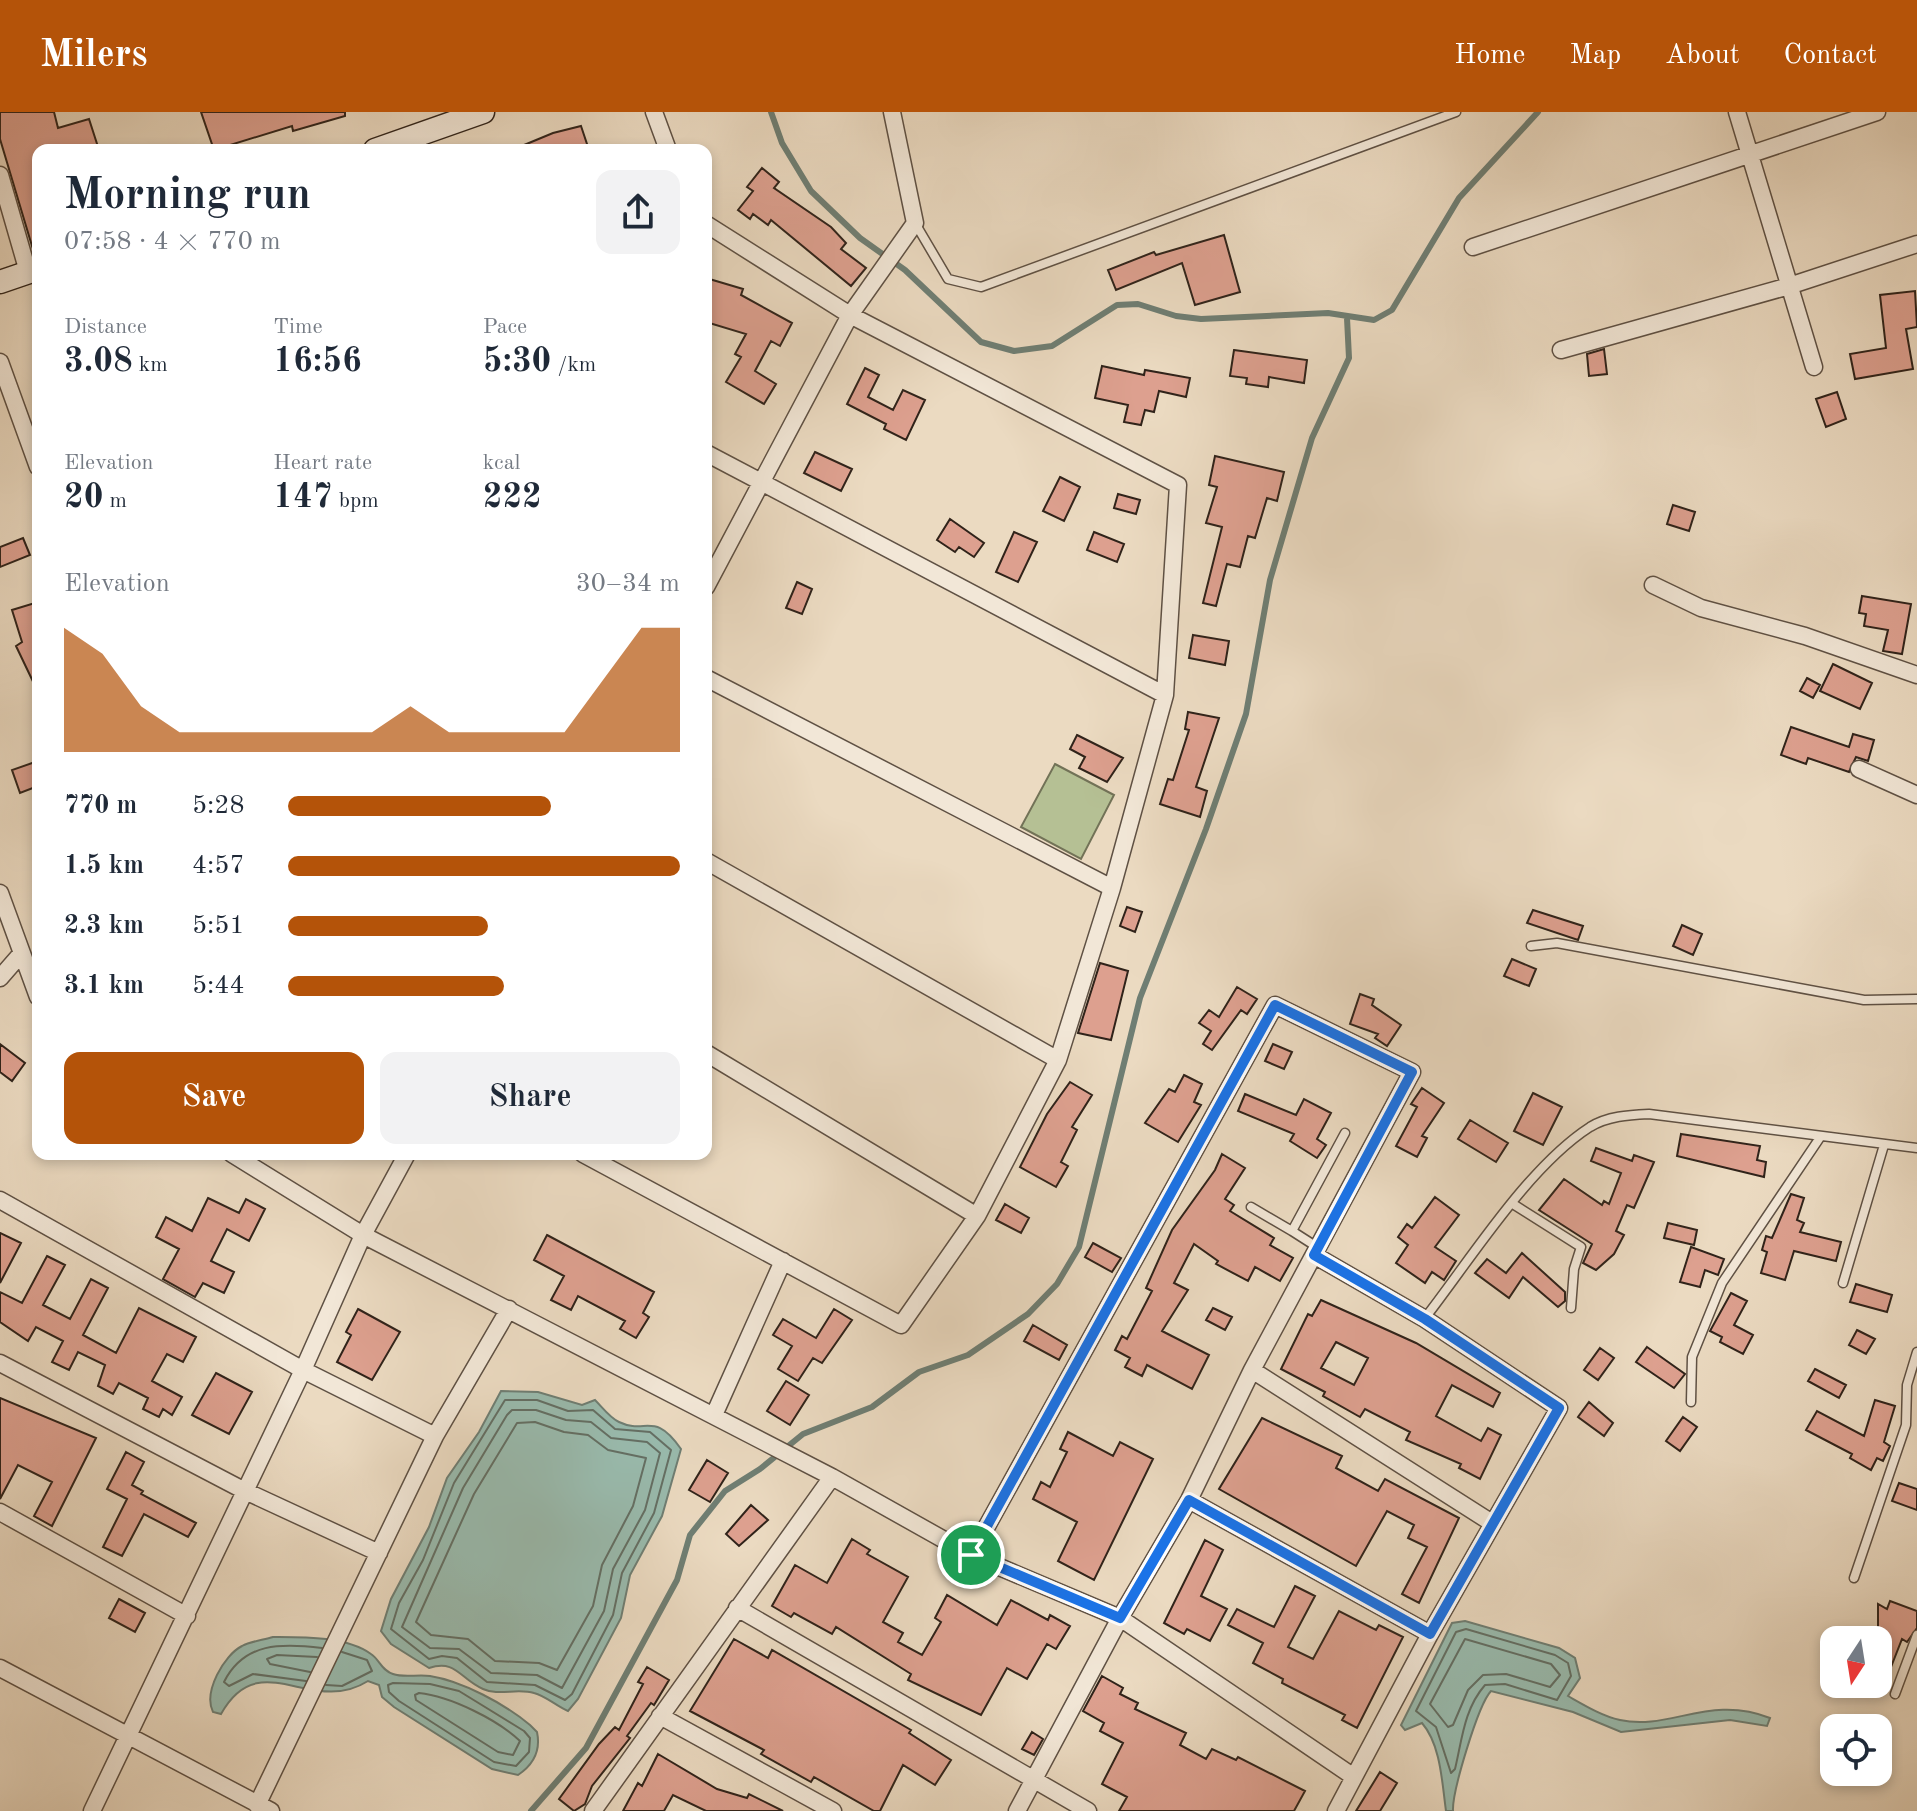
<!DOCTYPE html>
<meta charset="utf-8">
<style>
:root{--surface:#fff;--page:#f2f2f3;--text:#1f2937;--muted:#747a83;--accent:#b45309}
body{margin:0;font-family:"Old Standard TT",serif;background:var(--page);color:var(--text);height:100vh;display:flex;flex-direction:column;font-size:30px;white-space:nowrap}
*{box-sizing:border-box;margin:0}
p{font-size:26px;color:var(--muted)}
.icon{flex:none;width:44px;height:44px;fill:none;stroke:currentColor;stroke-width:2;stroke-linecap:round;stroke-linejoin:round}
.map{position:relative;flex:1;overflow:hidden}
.drawer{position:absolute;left:32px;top:32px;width:680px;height:1016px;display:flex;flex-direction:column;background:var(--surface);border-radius:16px;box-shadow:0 4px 12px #0003}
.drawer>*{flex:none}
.needle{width:52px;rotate:192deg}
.fabs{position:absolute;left:1820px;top:1514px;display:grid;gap:16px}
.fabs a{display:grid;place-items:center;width:72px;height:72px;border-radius:16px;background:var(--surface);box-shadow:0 4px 12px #0003;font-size:40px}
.pin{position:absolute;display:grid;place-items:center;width:68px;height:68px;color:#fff;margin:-34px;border:4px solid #fff;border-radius:50%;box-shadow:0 2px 8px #0007}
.round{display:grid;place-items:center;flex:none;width:84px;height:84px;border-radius:16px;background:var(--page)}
.head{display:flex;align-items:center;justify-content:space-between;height:136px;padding:0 32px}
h1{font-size:44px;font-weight:700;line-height:60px}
.metrics{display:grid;grid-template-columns:repeat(3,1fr);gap:12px;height:136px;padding:8px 32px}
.metrics div{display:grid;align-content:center}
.metrics b{font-size:34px;font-weight:700}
.metrics small{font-size:22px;font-weight:400}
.metrics p{font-size:22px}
.chart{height:224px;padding:16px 32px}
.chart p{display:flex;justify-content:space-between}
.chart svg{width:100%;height:144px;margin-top:8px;fill:var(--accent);opacity:.7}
.button{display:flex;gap:16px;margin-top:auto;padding:16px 32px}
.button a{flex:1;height:92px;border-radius:16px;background:var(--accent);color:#fff;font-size:32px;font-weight:700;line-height:92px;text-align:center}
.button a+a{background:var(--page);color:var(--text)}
ul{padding:0 32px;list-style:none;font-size:26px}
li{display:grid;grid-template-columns:128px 96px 1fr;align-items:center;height:60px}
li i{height:20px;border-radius:10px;background:var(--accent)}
header{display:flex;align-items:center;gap:48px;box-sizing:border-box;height:112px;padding:0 40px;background:var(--accent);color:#fff}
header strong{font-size:38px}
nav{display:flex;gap:44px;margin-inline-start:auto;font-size:28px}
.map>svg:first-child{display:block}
.green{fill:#b5c094;stroke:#727257;stroke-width:2}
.water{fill:#99bbae;stroke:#6f7e73;stroke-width:2}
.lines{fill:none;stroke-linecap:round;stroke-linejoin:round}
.shore{stroke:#646f64;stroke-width:2}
.stream{stroke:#6f7e73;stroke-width:6}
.building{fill:#dda08f;stroke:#30231a;stroke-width:2;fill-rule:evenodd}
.service-casing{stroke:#5f5144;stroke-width:11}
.minor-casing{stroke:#5f5144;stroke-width:19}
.secondary-casing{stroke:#30231a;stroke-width:25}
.service{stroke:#f2e7d7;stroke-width:8}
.minor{stroke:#f2e7d7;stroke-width:16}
.secondary{stroke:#f2e7d7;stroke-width:22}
.route-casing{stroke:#fff;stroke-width:16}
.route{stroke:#1a73e8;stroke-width:10}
</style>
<header>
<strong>Milers</strong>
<nav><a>Home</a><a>Map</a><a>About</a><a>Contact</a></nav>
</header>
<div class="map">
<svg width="1917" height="1699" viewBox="0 0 1917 1699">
<rect width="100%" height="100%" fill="#ebdac1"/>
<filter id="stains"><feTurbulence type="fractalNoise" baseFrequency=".0025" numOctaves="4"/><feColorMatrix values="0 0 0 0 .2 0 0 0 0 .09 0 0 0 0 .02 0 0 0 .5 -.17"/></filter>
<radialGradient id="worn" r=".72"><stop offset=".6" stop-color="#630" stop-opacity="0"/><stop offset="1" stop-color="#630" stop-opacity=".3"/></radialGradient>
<path class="green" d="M1055,652L1114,683L1081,747L1021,715Z"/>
<path class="water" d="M501,1279L538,1280L582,1293L595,1288C602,1295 610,1306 619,1310C646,1323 654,1298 681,1337L662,1404L630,1463L621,1506L578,1587L568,1599C556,1594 546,1584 534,1581C518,1576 498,1584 483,1577C460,1567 456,1547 429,1556L391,1532L381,1519L391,1487L429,1415L447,1366L479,1320Z
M1465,1509L1559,1536L1575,1546L1580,1566L1568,1584C1584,1593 1602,1604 1620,1608C1669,1619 1710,1582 1770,1606L1767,1614L1730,1608L1621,1620L1573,1600L1491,1579C1478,1593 1452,1680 1453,1699H1446C1442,1671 1441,1633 1422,1611L1405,1618L1401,1613L1452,1511Z
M273,1525C302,1525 346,1524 371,1542C380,1548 381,1558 393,1562C404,1566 418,1562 430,1564C462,1569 505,1592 530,1613L537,1620C541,1639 533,1653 518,1663L492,1657L394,1595L382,1585L379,1573L368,1569C311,1605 260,1532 221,1602L213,1600C203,1580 224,1543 242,1534C251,1529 264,1528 273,1525Z"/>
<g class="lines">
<path class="shore" d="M505,1288H537L568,1299L593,1298L615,1317L650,1320L671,1338L654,1401L622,1461L613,1503L572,1582L565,1588L535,1573L487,1570L457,1546L442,1544L429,1547L391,1517L399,1491L423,1448L454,1371Z
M536,1298L566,1308L591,1310L611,1326L647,1330L660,1341L645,1398L613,1457L604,1499L562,1576L537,1563L491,1561L459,1537L430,1536L402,1515L463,1376L507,1303L512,1298Z
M535,1310L564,1320L588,1323L608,1338L646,1346L633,1394L602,1453L593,1494L557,1558L539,1551L495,1549L468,1527L431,1523L416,1510L474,1382L517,1311Z
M1466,1517L1555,1543L1568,1551L1571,1564L1557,1588L1505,1572L1485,1573C1464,1597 1462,1628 1455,1657L1451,1661L1436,1615L1416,1599L1456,1520Z
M1465,1527L1551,1552L1560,1563L1550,1575L1506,1562L1483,1563L1468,1578L1453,1613L1448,1615L1430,1592Z
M310,1560L270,1552L267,1547L277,1543L317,1545
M306,1569L253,1562L229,1574L224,1570C244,1530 282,1531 322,1536
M393,1571L430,1572L459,1579L524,1619L530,1626L529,1640L516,1654L494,1650L399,1589L389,1580L388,1573Z
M326,1573L342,1574L372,1559L367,1548L342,1540
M419,1581C450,1584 498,1608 520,1629L513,1643L498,1640L416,1588L415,1583Z"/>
<path class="stream" d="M771,0L782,31L811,79L860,126L905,158L981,230L1014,239L1052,234L1117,193L1138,192L1176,204L1201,207L1328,201L1374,208L1392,198L1459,86L1538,0
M531,1699L586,1636L677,1468L690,1423L725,1379L760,1357L803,1322L872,1295L919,1260L968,1243L1028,1202L1057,1172L1079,1135L1140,886L1206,717L1246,602L1270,468L1312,326L1349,246L1347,206"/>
</g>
<path class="building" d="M0,0H54L58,16L89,7L99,38H38V143L35,144L0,27Z
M201,0H345V4L293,19L292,14L214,38Z
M581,14L589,38H512L553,21Z
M762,56L779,70L774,76L831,115L846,131L841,137L866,156L851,174L771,108L768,113L753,102L750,107L738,98L753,79L747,75Z
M1224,123L1240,180L1195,193L1182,151L1116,178L1108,158L1154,140L1156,143Z
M706,166L743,177L741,183L792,211L780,234L771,229L755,259L776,272L764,292L726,270L741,245L735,242L746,222L706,210Z
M1915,179L1917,215L1906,217L1913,257L1855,267L1850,242L1886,236L1880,183Z
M1604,237L1607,262L1589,264L1587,242Z
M1234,238L1307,248L1304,271L1269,265L1268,275L1246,272L1247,266L1230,264Z
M1102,254L1144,263L1145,258L1190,266L1186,285L1159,279L1154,300L1145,298L1141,313L1124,310L1128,293L1095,286Z
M865,256L879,263L868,285L893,298L903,278L925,288L906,328L884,317L886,312L847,292Z
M1837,280L1846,307L1826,315L1816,287Z
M815,340L852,357L841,379L804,361Z
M1215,344L1284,360L1277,389L1267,386L1255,426L1248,424L1240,455L1227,452L1216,494L1203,491L1222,415L1206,411L1217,375L1209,373Z
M1060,365L1080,375L1064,409L1043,399Z
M1118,382L1140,388L1136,402L1114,396Z
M1673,393L1695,400L1689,419L1667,412Z
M950,407L984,431L974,445L959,435L955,440L937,428Z
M1014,420L1037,430L1018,470L996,460Z
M1094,420L1124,432L1117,450L1087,438Z
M23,426L30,443L0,455V435Z
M797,470L812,477L802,502L786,496Z
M1862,484L1911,492L1902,542L1883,539L1888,518L1864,514L1866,502L1859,501Z
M38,490V580L16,534L22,530L12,498Z
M1193,523L1229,529L1225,553L1189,546Z
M1833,552L1872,571L1860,597L1820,579Z
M1807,566L1820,573L1813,586L1800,579Z
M1188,600L1219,606L1196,675L1207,679L1200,705L1160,692L1168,667L1173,668L1189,618L1185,617Z
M1791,615L1849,635L1853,622L1874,628L1868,649L1856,645L1849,660L1808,646L1806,652L1781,643Z
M1077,623L1123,646L1107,670L1079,656L1085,645L1070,637Z
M38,649V674L20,681L12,658Z
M1127,795L1142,800L1135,820L1120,814Z
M1533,798L1583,814L1578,828L1527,811Z
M1682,813L1702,822L1693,843L1673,834Z
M1512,847L1536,857L1529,874L1504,864Z
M1100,851L1128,859L1111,928L1078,921Z
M1237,875L1257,887L1247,902L1241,898L1212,938L1203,932L1211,919L1199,911L1209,898L1219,905Z
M1360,882L1374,887L1372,893L1401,913L1387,934L1375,926L1378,922L1350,912Z
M0,932L25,951L12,969L0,960Z
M1273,932L1292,940L1284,957L1265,949Z
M1184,963L1202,972L1194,990L1201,993L1178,1030L1145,1011L1169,977L1175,980Z
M1070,970L1092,983L1072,1015L1077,1018L1061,1050L1068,1054L1056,1075L1020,1055L1047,1002Z
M1422,976L1444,991L1422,1024L1427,1026L1417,1045L1396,1034L1417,995L1411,992Z
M1533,981L1562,995L1543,1033L1514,1019Z
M1245,982L1296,1003L1304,987L1331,1001L1317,1027L1326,1033L1317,1046L1290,1029L1294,1022L1238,999Z
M1470,1008L1508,1031L1496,1050L1458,1027Z
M1681,1022L1760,1034L1757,1048L1766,1050L1764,1065L1677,1044Z
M1596,1036L1632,1049L1634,1043L1654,1050L1634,1096L1627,1093L1616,1119L1624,1123L1614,1142L1596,1158L1583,1151L1592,1132L1539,1098L1564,1067L1602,1093L1604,1089L1609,1092L1621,1061L1591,1049Z
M1222,1042L1245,1056L1225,1087L1234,1093L1230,1099L1274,1126L1270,1133L1293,1146L1280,1169L1255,1155L1248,1169L1216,1152L1218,1149L1194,1132L1174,1171L1188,1178L1162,1219L1209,1243L1192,1277L1147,1253L1142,1264L1125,1255L1130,1246L1115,1238L1122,1224L1127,1227L1152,1179L1146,1176L1172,1118L1215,1058Z
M1791,1082L1804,1086L1797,1108L1804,1111L1800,1120L1841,1130L1836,1149L1794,1139L1785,1168L1761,1161L1767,1140L1762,1138L1766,1124L1772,1126Z
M1435,1085L1459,1103L1435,1135L1456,1149L1444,1168L1432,1160L1425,1171L1396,1151L1408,1133L1398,1125L1407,1112L1412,1116Z
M208,1086L239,1101L246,1087L265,1097L249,1129L227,1117L211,1149L234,1160L224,1181L203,1171L195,1185L163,1167L179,1137L156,1125L166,1105L192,1119Z
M1005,1092L1029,1106L1021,1121L996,1108Z
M1668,1111L1697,1118L1694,1133L1664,1126Z
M0,1121L21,1131L0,1171Z
M547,1123L654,1180L643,1201L649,1205L636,1226L620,1217L625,1209L578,1184L571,1198L551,1188L564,1164L534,1148Z
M1093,1131L1121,1146L1112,1160L1085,1145Z
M1691,1135L1724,1147L1718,1163L1705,1158L1700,1175L1680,1170Z
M1522,1141L1565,1180V1189L1558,1195L1523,1165L1509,1186L1475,1161L1487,1147L1506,1161Z
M47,1144L65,1153L43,1193L70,1207L91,1167L108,1176L83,1223L116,1241L139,1196L196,1225L183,1250L167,1242L152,1269L182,1285L172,1303L163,1297L159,1305L143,1297L148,1286L119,1271L113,1282L98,1274L105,1253L78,1240L69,1258L52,1250L63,1229L36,1215L28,1229L0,1210V1180L22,1191Z
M1856,1172L1892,1183L1887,1200L1850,1190Z
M1731,1181L1747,1189L1734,1213L1753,1223L1743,1242L1720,1230L1722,1225L1710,1219Z
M1321,1188L1416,1231L1500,1281L1493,1295L1452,1273L1436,1304L1481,1329L1488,1316L1501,1323L1480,1367L1459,1356L1461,1352L1406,1328L1410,1320L1365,1297L1360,1305L1323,1284L1325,1280L1281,1257L1308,1202L1312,1204ZM1336,1230L1368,1246L1354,1273L1321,1256Z
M1213,1196L1232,1205L1225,1218L1206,1208Z
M358,1197L400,1220L372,1268L337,1250L351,1223L346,1220Z
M834,1197L852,1208L822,1251L813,1246L798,1269L778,1257L792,1234L773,1223L783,1207L816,1226Z
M1033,1213L1067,1233L1059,1248L1024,1229Z
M1857,1218L1875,1227L1866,1242L1849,1233Z
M1647,1235L1685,1262L1674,1276L1636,1250Z
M1600,1236L1614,1246L1598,1268L1584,1258Z
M1815,1257L1846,1273L1839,1286L1808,1269Z
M216,1261L252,1280L229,1322L192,1303Z
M786,1269L809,1283L790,1313L767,1299Z
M0,1286L96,1326L52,1414L34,1404L52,1370L18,1353L0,1387Z
M1875,1288L1895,1294L1884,1330L1890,1334L1883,1349L1877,1346L1871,1358L1850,1346L1852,1342L1806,1318L1817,1299L1864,1324Z
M1589,1290L1613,1311L1604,1324L1578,1305Z
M1683,1305L1697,1315L1680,1339L1666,1329Z
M1262,1306L1342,1344L1336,1356L1378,1379L1385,1367L1459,1406L1419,1491L1402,1482L1427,1435L1408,1426L1414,1413L1387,1399L1356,1454L1219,1377Z
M1068,1320L1113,1344L1120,1330L1153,1347L1094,1468L1058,1449L1077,1410L1033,1387L1041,1370L1050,1375L1067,1340L1060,1337Z
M126,1340L144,1350L132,1373L143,1379L141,1382L196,1411L188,1425L144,1402L122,1444L103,1435L127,1387L107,1377Z
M707,1348L728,1361L710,1390L689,1378Z
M1899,1371L1917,1377V1398L1892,1389Z
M751,1393L768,1408L739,1434L726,1422Z
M852,1427L870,1438L867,1442L908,1465L883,1510L903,1521L898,1530L922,1543L941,1510L935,1506L947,1483L997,1513L1011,1488L1048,1508L1050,1503L1070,1514L1056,1537L1047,1532L1027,1567L1007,1556L981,1603L908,1568L911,1562L836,1515L832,1522L794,1501L791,1505L772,1494L795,1453L827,1471Z
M1205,1428L1223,1438L1201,1484L1227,1497L1210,1529L1187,1517L1184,1522L1164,1511Z
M1295,1474L1315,1484L1288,1535L1313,1547L1339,1499L1376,1518L1379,1513L1403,1525L1357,1616L1342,1608L1345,1603L1282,1571L1283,1567L1253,1551L1263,1531L1228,1513L1237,1497L1274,1515Z
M119,1487L145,1501L135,1520L109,1506Z
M1890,1489L1917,1499V1516L1907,1530L1902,1527L1891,1555L1878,1550V1492L1887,1497Z
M734,1527L768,1546L772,1538L911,1618L909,1621L951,1648L935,1673L903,1653L880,1699H874L814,1665L811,1670L761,1642L764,1638L690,1599Z
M647,1555L669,1568L654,1593L651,1591L627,1624L630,1626L592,1674L585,1692L574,1699L559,1687L599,1632L615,1615L619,1618L643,1572L638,1570Z
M1102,1564L1123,1576L1120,1582L1138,1591L1135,1597L1186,1621L1180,1633L1206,1647L1212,1637L1236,1648L1238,1645L1305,1679L1294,1699H1119L1127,1685L1102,1672L1123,1631L1100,1619L1104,1611L1083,1599Z
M1032,1620L1043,1627L1034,1643L1022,1637Z
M658,1642L717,1677L747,1686L749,1682L783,1699H706L673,1683L664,1699H623L638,1671L642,1674Z
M1380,1660L1397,1671L1380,1699H1356Z"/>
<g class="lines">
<defs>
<path id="service" d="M915,111L948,167L981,175L1456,0
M1531,834L1557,831L1864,888L1917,887
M1513,1092L1581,1135L1574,1157L1571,1196
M1251,1095L1292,1119
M1317,1135L1292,1119L1345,1021
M1843,1171L1884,1033
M1425,1206C1471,1147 1528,1055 1590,1015C1608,1004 1629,1003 1649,1002L1917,1036
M1691,1290L1692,1245L1722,1171L1821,1024
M1854,1466L1906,1313L1907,1273L1917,1240
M1895,1582L1917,1523"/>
<path id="minor" d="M654,0L668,38
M1737,0L1814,255
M0,63L28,160
M1473,135L1877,0
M1561,238L1789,174L1917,132
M0,250L38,355
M706,341L1165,583
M1653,473L1701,496L1805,524L1917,563
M706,475L850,203L915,111L892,0
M706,566L1112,776
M1859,657L1917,683
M706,749L1058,948
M0,781L38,885
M0,866L20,843
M706,941L977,1104
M232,1042L363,1123L832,1365L971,1443L1120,1506L1354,1665
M583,1042L901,1213L977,1104L1058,948L1112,776L1165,583L1178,373L850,203L706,112
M0,1088L303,1258L435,1324
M1314,1143L1425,1207L1559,1296L1430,1522L1336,1699
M0,1251L243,1378L379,1441
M1252,1258L1492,1411
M714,1303L783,1149
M1189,1388L1430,1522
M0,1400L187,1504
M971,1443L1275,893L1412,960L1252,1258L1189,1388L1120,1506L1017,1699
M737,1496L1088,1699
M0,1556L271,1699
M660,1604L833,1699
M257,1693L435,1324L509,1197
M92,1699L303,1258L363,1123L407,1042
M593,1699L832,1365"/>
<path id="secondary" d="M375,38L483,0
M0,170L38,157"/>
</defs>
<use href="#service" class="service-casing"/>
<use href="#minor" class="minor-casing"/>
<use href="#secondary" class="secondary-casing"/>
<use href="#service" class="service"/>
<use href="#minor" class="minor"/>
<use href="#secondary" class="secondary"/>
</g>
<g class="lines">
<defs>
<path id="route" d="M1275,893L1412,960L1314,1143L1425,1207L1559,1296L1430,1522L1189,1388L1120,1506L971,1443Z"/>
</defs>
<use href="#route" class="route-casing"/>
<use href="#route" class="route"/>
</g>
<rect width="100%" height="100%" filter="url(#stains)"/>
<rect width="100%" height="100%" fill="url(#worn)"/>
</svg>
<div class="fabs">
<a><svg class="needle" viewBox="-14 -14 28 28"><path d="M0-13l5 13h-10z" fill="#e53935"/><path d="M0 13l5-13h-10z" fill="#747a83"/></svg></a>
<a><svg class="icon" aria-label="locate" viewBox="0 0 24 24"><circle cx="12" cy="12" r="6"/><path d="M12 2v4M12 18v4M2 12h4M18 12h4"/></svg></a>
</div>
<div class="pin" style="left:971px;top:1443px;background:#1e9e55"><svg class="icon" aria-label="arrive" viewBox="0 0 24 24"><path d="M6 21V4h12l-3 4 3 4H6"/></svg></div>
<section class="drawer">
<div class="head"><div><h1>Morning run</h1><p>07:58 · 4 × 770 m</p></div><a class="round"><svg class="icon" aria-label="share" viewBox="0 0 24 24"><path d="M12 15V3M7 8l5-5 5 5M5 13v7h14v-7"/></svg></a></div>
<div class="metrics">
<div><p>Distance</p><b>3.08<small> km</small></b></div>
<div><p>Time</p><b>16:56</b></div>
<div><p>Pace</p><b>5:30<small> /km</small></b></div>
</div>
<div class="metrics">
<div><p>Elevation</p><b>20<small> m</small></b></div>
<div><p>Heart rate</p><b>147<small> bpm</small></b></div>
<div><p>kcal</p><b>222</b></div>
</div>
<div class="chart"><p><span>Elevation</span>30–34 m</p>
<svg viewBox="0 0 160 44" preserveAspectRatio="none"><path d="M0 44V6L10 14L20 30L30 38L40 38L50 38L60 38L70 38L80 38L90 30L100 38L110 38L120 38L130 38L140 22L150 6L160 6V44z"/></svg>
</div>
<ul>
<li><b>770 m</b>5:28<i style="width:67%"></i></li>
<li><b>1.5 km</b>4:57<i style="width:100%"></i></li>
<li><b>2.3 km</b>5:51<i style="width:51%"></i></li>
<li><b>3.1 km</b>5:44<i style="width:55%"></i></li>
</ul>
<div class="button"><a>Save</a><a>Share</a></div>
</section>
</div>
